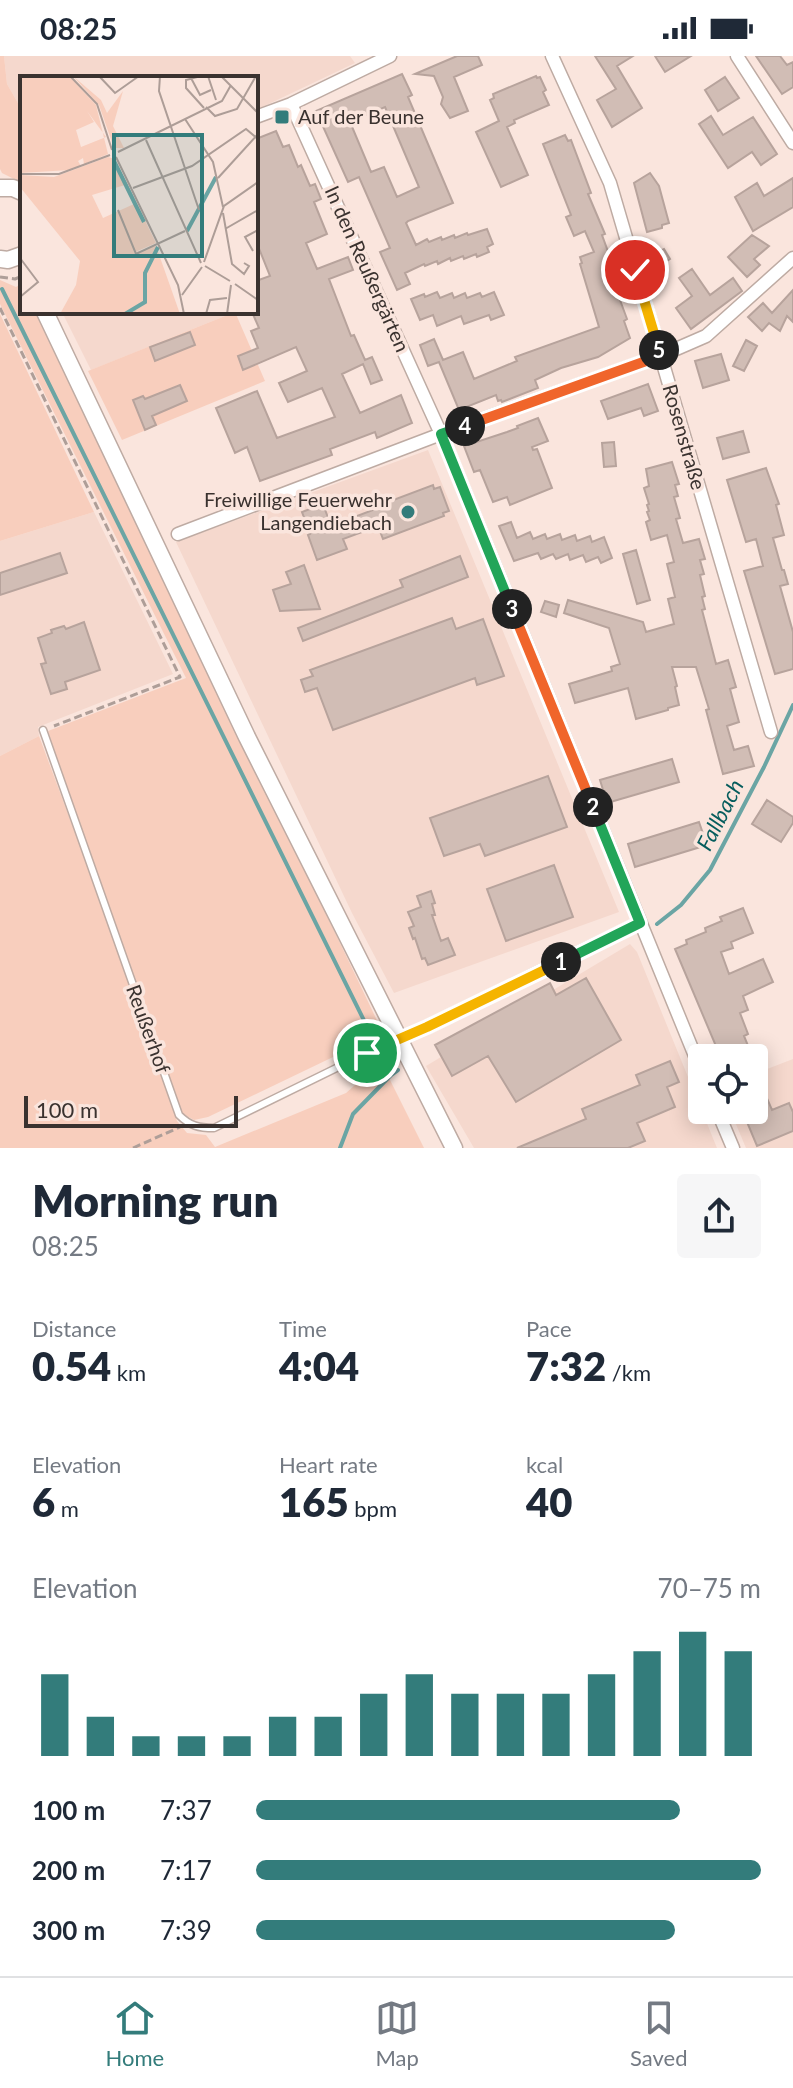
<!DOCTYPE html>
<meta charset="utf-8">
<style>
:root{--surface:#fff;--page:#f6f6f7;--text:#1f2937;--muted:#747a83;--line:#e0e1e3;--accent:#337c7b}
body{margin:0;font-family:Lato,sans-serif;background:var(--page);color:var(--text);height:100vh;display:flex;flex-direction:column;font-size:30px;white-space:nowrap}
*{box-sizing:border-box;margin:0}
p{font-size:26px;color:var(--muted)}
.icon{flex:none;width:44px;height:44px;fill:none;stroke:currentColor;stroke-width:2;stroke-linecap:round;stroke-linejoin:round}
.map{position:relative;height:1092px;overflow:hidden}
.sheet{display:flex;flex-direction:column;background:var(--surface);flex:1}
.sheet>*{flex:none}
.buttons{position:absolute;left:688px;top:988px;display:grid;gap:16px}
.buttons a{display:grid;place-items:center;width:80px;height:80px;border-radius:8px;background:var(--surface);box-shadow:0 4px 20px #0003;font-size:40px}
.scale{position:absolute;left:24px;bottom:20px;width:214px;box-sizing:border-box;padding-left:8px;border:4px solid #3a322f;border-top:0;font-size:22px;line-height:28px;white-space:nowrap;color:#3a322f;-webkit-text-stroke:6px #fae5dd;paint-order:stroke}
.pin{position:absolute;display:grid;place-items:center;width:68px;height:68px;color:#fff;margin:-34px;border:4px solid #fff;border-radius:50%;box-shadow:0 2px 8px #0007}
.km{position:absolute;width:40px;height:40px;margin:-20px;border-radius:50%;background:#222;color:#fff;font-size:22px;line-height:40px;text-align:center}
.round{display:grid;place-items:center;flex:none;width:84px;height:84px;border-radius:8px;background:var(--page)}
.head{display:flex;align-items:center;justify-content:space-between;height:136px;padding:0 32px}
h1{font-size:44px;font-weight:800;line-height:60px}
.metrics{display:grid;grid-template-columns:repeat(3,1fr);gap:12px;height:136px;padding:8px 32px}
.metrics div{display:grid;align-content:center}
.metrics b{font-size:40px;font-weight:800}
.metrics small{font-size:22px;font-weight:400}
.metrics p{font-size:22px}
.chart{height:224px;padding:16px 32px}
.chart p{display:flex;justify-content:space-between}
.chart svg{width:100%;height:144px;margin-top:8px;stroke:var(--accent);stroke-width:6}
ul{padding:0 32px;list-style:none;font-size:26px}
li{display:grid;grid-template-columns:128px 96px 1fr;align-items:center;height:60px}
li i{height:20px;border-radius:10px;background:var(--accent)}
.status{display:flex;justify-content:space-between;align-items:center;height:56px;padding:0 40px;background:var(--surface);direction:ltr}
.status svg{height:22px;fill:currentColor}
.menu{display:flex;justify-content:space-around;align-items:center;height:112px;border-top:2px solid var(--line);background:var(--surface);font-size:22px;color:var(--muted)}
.menu a{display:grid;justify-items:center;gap:4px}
.menu .current{color:var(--accent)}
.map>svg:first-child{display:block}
.built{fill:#f5d8cd}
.green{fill:#f8cebd}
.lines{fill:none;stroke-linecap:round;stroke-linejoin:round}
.stream{stroke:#6ba5a4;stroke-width:4}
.building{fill:#d1bdb5;stroke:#b7a39c;stroke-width:2;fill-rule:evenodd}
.lane-casing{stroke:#beaba3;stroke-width:9}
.street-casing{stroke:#beaba3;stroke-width:15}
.secondary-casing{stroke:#beaba3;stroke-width:19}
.path{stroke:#ae9e98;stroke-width:3;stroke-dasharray:8 4;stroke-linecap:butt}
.lane{stroke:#fff;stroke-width:6}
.street{stroke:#fff;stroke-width:12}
.secondary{stroke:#fff;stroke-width:16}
.lane-bridge-casing{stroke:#beaba3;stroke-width:9;stroke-linecap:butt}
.lane-bridge{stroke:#fff;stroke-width:6}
.split-1-casing{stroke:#fff;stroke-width:16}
.split-2-casing{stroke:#fff;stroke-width:16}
.split-3-casing{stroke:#fff;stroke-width:16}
.split-4-casing{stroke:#fff;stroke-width:16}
.split-5-casing{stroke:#fff;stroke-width:16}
.split-6-casing{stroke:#fff;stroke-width:16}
.split-1{stroke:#f5b400;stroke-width:10}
.split-2{stroke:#22a559;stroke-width:10}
.split-3{stroke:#f0652b;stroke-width:10}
.split-4{stroke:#22a559;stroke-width:10}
.split-5{stroke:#f0652b;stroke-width:10}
.split-6{stroke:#f5b400;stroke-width:10}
.poi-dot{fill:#337c7b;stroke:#fae5dd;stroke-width:3}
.labels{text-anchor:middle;stroke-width:7;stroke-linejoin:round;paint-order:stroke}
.poi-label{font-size:20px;fill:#3a322f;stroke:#fae5dd;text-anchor:start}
.street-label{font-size:20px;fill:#3a322f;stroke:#fae5dd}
.water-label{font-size:22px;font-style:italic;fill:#065d5d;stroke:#fae5dd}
.inset-river{fill:none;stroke:#6ba5a4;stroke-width:4}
.inset-road{fill:none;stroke:#ad9d97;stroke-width:2}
.view{fill:#337c7b;fill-opacity:0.15;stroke:#337c7b;stroke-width:4}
.inset-edge{fill:none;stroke:#3a322f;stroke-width:4}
</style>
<div class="status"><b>08:25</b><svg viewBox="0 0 49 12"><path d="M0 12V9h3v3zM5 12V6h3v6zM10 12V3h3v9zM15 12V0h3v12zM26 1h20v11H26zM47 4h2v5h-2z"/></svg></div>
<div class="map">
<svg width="793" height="1092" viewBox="0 0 793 1092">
<rect width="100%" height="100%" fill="#fae5dd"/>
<path class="built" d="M4,0H350L355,7L256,54V22H22V54L7,28Z
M62,256H235L91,314Z
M428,394L619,856L394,937L352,857L176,486Z
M94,456L173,618L38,671L39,680L0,700V485Z
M630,888L637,896L717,1092H474L426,1010Z
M793,1003V1092H746L730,1054H754V1018Z"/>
<path class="green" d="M0,0H4L7,28L22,54V127L2,117L0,113Z
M0,224L16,231L21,228L22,256H35L101,386L383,977L208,1061L194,1064L181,1057L98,828L48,675L186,622L0,248Z
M235,256L265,325L122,384L88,315Z
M0,258L94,456L0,485Z
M39,680L96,833L177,1065L187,1077L206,1079L215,1091L346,1037L381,1006L424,1092H0V700Z"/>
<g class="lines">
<path class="stream" d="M2,233L391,1019
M657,868L681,849L710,814L764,711L793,649
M340,1092L353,1058L391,1019L398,1014"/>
</g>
<path class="building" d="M457,0H478L482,9L454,21L468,55L450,62L441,48L443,41L434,20L415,18Z
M595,0H633L617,10L642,52L612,71L597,44L616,33Z
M655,0H691L665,16Z
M756,0H780L787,9L793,6V31L782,38Z
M402,18L412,39L408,41L453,147L408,165L406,167L416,189L427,183L429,186L441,181L442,184L454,179L455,182L467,177L468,179L487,173L493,188L487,191L489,196L477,201L476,198L464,203L463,200L451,205L450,202L438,208L437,205L425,210L424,208L405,217L410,228L397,234L380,196L390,192L359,121L348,126L316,55ZM385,51L419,131L397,141L384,111L371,116L350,66Z
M536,20L537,22L540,21L546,34L543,36L549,49L514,64L515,67L507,71L528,119L501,131L476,76L499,65L490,44L494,42L493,38Z
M725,21L739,42L718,55L705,34Z
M711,60L723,79L753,61L777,98L761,109L752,96L728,112L699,68Z
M276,75L283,91L289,89L298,111L301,109L310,130L315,128L321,143L314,146L327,178L306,187L317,213L348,201L353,214L329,223L351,280L354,279L365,304L372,301L382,324L371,328L363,308L342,318L360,357L401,339L412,367L377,382L375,376L330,393L332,399L260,425L247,391L235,397L216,352L257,335L277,382L335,361L322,332L288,346L279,327L307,315L296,291L243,314L238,300L258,292L251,275L259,272L252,256H256V225L270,220L256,185V83Z
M565,79L568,85L571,84L591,137L588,138L605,178L602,179L618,223L613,225L627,263L624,265L630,282L598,301L561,312L535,324L538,332L502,346L501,344L498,345L496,339L459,354L439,306L428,310L420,289L434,283L443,304L463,296L474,323L517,305L515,301L599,271L580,208L582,207L580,201L594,196L585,175L574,180L566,161L571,159L543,88Z
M650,117L659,130L669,167L662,169V172L647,176L634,127Z
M793,122V151L753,175L735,141L757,127L764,140Z
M752,179L769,190L754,203L760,209L747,221L728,201Z
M664,193L670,203L659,210L652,199Z
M692,213L710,239L733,222L742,235L691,273L676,252L692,240L679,222Z
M793,234V266L787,260L780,275L769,267L762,275L748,261L763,247L772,257Z
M437,236L440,242L452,237L454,242L465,237L467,242L480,237L482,241L494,236L504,259L491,264L489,259L464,268L461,260L437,270L433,259L420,264L411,243L424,238L425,241Z
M190,276L195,289L155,305L150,291Z
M746,284L757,290L744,315L733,310Z
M721,298L729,324L703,332L695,305Z
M648,328L658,355L644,360L641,352L608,363L601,345Z
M180,329L187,345L152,360L156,369L145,374L133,344L143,340L145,343Z
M538,362L548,385L532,391L533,394L537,393L552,432L510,449L507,441L493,446L480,414L474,416L464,390L507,376L518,372L517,370Z
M743,375L749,396L723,403L717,382Z
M614,386L616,410L604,411L602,387Z
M672,406L679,428L675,429L678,440L674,441L680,462L676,463L683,487L699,483L705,503L700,504L704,518L700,519L705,540L702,541L705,553L702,554L716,608L728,604L736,631L730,633L739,666L727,670L734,694L748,690L754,710L723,718L706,654L709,653L696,611H672L677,630L675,631L679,649L668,652V654L636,663L628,632L575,647L569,628L612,615L611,611L620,608L609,572L564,557L568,544L643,566L646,576L674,568L668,543L675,541L667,508L674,506L667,479L651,484L646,466L650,464L647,456L649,455L647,449L649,448L644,432L649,430L646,413Z
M766,412L779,448L776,449L784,479L773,482L782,514H784L788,528L780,530L793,576V613L775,618L744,515L763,510L756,483L746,486L727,424Z
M433,429L434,433L440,431L449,455L443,457L444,460L383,483L378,470L343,483L347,493L317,504L308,479L310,478L302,456L323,448L331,470L373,454L372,452Z
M511,466L517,482L530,476L533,483L545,478L547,483L560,478L562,484L575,479L577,485L590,480L592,486L604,481L612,502L601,507L598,501L586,506L583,499L570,504L568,498L556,503L553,498L541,503L538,497L514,505L499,470Z
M636,494L650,544L637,548L623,498Z
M60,497L67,517L0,539V517Z
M460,500L468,521L303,585L298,572L403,531L400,524Z
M304,509L320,553L280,555L273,534L291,528L286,516Z
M545,545L559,549L556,561L541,556Z
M452,562L456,573L483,563L504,620L477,629L475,622L333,674L317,632L305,636L301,624L313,620L310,614Z
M84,566L100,614L65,626L67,633L51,638L41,608L46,607L38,582L52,577L51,574L64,570L66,573Z
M672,703L679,726L607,747L600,724Z
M548,720L567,771L485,800L480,788L444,800L430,762Z
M767,744L793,761V767L781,786L752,768Z
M699,766L707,789L635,811L628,788Z
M554,809L573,861L506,885L487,833Z
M431,835L435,847L432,848L435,859H432L441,885L448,882L455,899L428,909L425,902L422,903L415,882L413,883L409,872L414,870L408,856L421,851L417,840Z
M743,852L753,877L731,886L733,892L721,896L729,918L763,903L773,926L743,940L748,954L740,957L748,978L744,980L753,1002H721L675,893L687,888L686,884L706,876L705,872L722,865L720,861Z
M586,922L621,984L516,1046L488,1000L452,1020L435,989L550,927L556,939Z
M670,1005L679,1026L667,1031L675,1051L637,1067L645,1085L628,1092H517L586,1063L582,1053L640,1029L636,1019Z
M754,1012L772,1054L789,1047L793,1056V1075L757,1090L742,1054H754Z"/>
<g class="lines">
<defs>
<path id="lane" d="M43,674L179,1059C190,1070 199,1072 214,1072L367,997"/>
<path id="street" d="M552,0L610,127L771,676
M737,0L793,87
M291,48L441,378L702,1017
M256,61L291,48L390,0
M178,478L441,378L660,300L706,280L793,202
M427,971L640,867
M717,1054L733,1092"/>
<path id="secondary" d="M0,132H13L22,136
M0,203L8,204L22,199
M45,256L247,681L454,1092"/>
</defs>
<use href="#lane" class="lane-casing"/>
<use href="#street" class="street-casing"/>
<use href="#secondary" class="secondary-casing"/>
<path class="path" d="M0,221L15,223L22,220
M0,252L180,621L54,670
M133,1092L180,1071"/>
<use href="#lane" class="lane"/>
<use href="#street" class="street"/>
<use href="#secondary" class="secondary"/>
<defs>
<path id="lane-bridge" d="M367,997L427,971"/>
</defs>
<use href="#lane-bridge" class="lane-bridge-casing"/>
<use href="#lane-bridge" class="lane-bridge"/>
</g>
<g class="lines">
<defs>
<path id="split-1" d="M367,997L427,971L561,906"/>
<path id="split-2" d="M561,906L640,867L593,751"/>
<path id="split-3" d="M512,553L593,751"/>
<path id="split-4" d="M465,370L441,378L512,553"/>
<path id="split-5" d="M465,370L660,300L659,294"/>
<path id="split-6" d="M635,214L659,294"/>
</defs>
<use href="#split-1" class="split-1-casing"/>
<use href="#split-2" class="split-2-casing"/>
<use href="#split-3" class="split-3-casing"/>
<use href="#split-4" class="split-4-casing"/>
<use href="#split-5" class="split-5-casing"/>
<use href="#split-6" class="split-6-casing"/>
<use href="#split-1" class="split-1"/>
<use href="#split-2" class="split-2"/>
<use href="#split-3" class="split-3"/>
<use href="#split-4" class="split-4"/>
<use href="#split-5" class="split-5"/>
<use href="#split-6" class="split-6"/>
</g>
<g class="poi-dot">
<rect x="274" y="53" width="16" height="16" rx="4"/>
<circle cx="408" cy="456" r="8"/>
</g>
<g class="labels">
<g class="poi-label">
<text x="298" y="68">Auf der Beune</text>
<text x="392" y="451" text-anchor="end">Freiwillige Feuerwehr<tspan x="392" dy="23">Langendiebach</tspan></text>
</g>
<g class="street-label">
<text transform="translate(367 213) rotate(66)" y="7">In den Reußergärten</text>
<text transform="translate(684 381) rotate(74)" y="7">Rosenstraße</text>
<text transform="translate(148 973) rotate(70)" y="7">Reußerhof</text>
</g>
<g class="water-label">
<text transform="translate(720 759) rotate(-63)" y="8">Fallbach</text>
</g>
</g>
<g transform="translate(20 20)">
<rect width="238" height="238" fill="#fae5dd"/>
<path d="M0,0H49L76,29L88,78L64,88L63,82L58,85L61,90L50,94L0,97ZM67,35L86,61L61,71L56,54L74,46ZM53,0L81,24L87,37L103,15L93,50L104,72H94L79,29ZM88,81L95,83L136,167L113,177L136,170L160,238H40L56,209L60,185L0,111V99L34,101ZM105,109L114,128L83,142L72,119Z" fill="#f8cebd" fill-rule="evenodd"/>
<path class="inset-river" d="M94,85L124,146M167,155L196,101M105,238L125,226V197L138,171"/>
<path class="inset-road" d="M50,0L77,28L92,74M79,0L95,17L119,0M140,0L139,15L179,134M181,0L166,4V12L184,32M188,0L196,24M201,0L238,37M171,2L180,19L191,14M186,31L195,40L217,33L236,0M165,43L193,86L203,131M126,64L181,187M98,76L202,25L211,9M96,81L158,209L164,238M0,98H39L90,79M198,102L238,58M113,112L172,90L226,53L238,63M98,134L116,178L165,155M203,137L212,188L224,198L229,190L224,187M205,153L238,134M233,175L225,161L238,154M0,182L18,206L0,221M184,186L204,130L238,106M185,190L210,205M215,208L238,224M162,219L182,191M186,238L190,224L207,222M207,238L211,209"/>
<path class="view" d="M94,59H182V180H94Z"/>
<rect width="238" height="238" class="inset-edge"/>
</g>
</svg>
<div class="buttons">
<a><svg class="icon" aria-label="locate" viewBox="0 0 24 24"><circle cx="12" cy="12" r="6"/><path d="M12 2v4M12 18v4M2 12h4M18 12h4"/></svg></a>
</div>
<div class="scale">100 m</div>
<div class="pin" style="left:367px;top:997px;background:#1e9e55"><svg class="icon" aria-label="arrive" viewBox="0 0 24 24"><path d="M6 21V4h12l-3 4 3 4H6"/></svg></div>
<div class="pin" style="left:635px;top:214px;background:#d93025"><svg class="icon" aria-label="check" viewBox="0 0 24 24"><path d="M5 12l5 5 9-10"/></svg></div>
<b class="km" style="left:561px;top:906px">1</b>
<b class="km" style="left:593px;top:751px">2</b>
<b class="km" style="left:512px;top:553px">3</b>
<b class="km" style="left:465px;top:370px">4</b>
<b class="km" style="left:659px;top:294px">5</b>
</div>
<section class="sheet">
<div class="head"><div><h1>Morning run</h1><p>08:25</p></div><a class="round"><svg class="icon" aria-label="share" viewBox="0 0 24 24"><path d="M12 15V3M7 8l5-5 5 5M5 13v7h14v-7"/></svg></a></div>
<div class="metrics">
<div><p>Distance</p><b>0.54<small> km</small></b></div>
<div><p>Time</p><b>4:04</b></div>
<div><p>Pace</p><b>7:32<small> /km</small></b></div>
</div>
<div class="metrics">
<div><p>Elevation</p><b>6<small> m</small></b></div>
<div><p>Heart rate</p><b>165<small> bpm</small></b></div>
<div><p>kcal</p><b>40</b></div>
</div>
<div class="chart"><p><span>Elevation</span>70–75 m</p>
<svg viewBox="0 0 160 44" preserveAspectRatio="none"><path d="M5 44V19M15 44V32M25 44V38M35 44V38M45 44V38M55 44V32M65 44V32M75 44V25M85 44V19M95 44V25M105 44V25M115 44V25M125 44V19M135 44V12M145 44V6M155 44V12"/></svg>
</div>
<ul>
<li><b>100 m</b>7:37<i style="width:84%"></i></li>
<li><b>200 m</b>7:17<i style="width:100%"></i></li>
<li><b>300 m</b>7:39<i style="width:83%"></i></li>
</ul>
</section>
<nav class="menu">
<a class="current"><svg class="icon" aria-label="home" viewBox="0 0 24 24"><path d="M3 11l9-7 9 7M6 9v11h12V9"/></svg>Home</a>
<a><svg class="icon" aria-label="map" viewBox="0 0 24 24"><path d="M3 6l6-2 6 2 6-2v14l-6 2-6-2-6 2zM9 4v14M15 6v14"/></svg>Map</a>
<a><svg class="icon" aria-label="saved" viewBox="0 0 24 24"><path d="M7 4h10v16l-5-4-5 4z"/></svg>Saved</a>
</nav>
